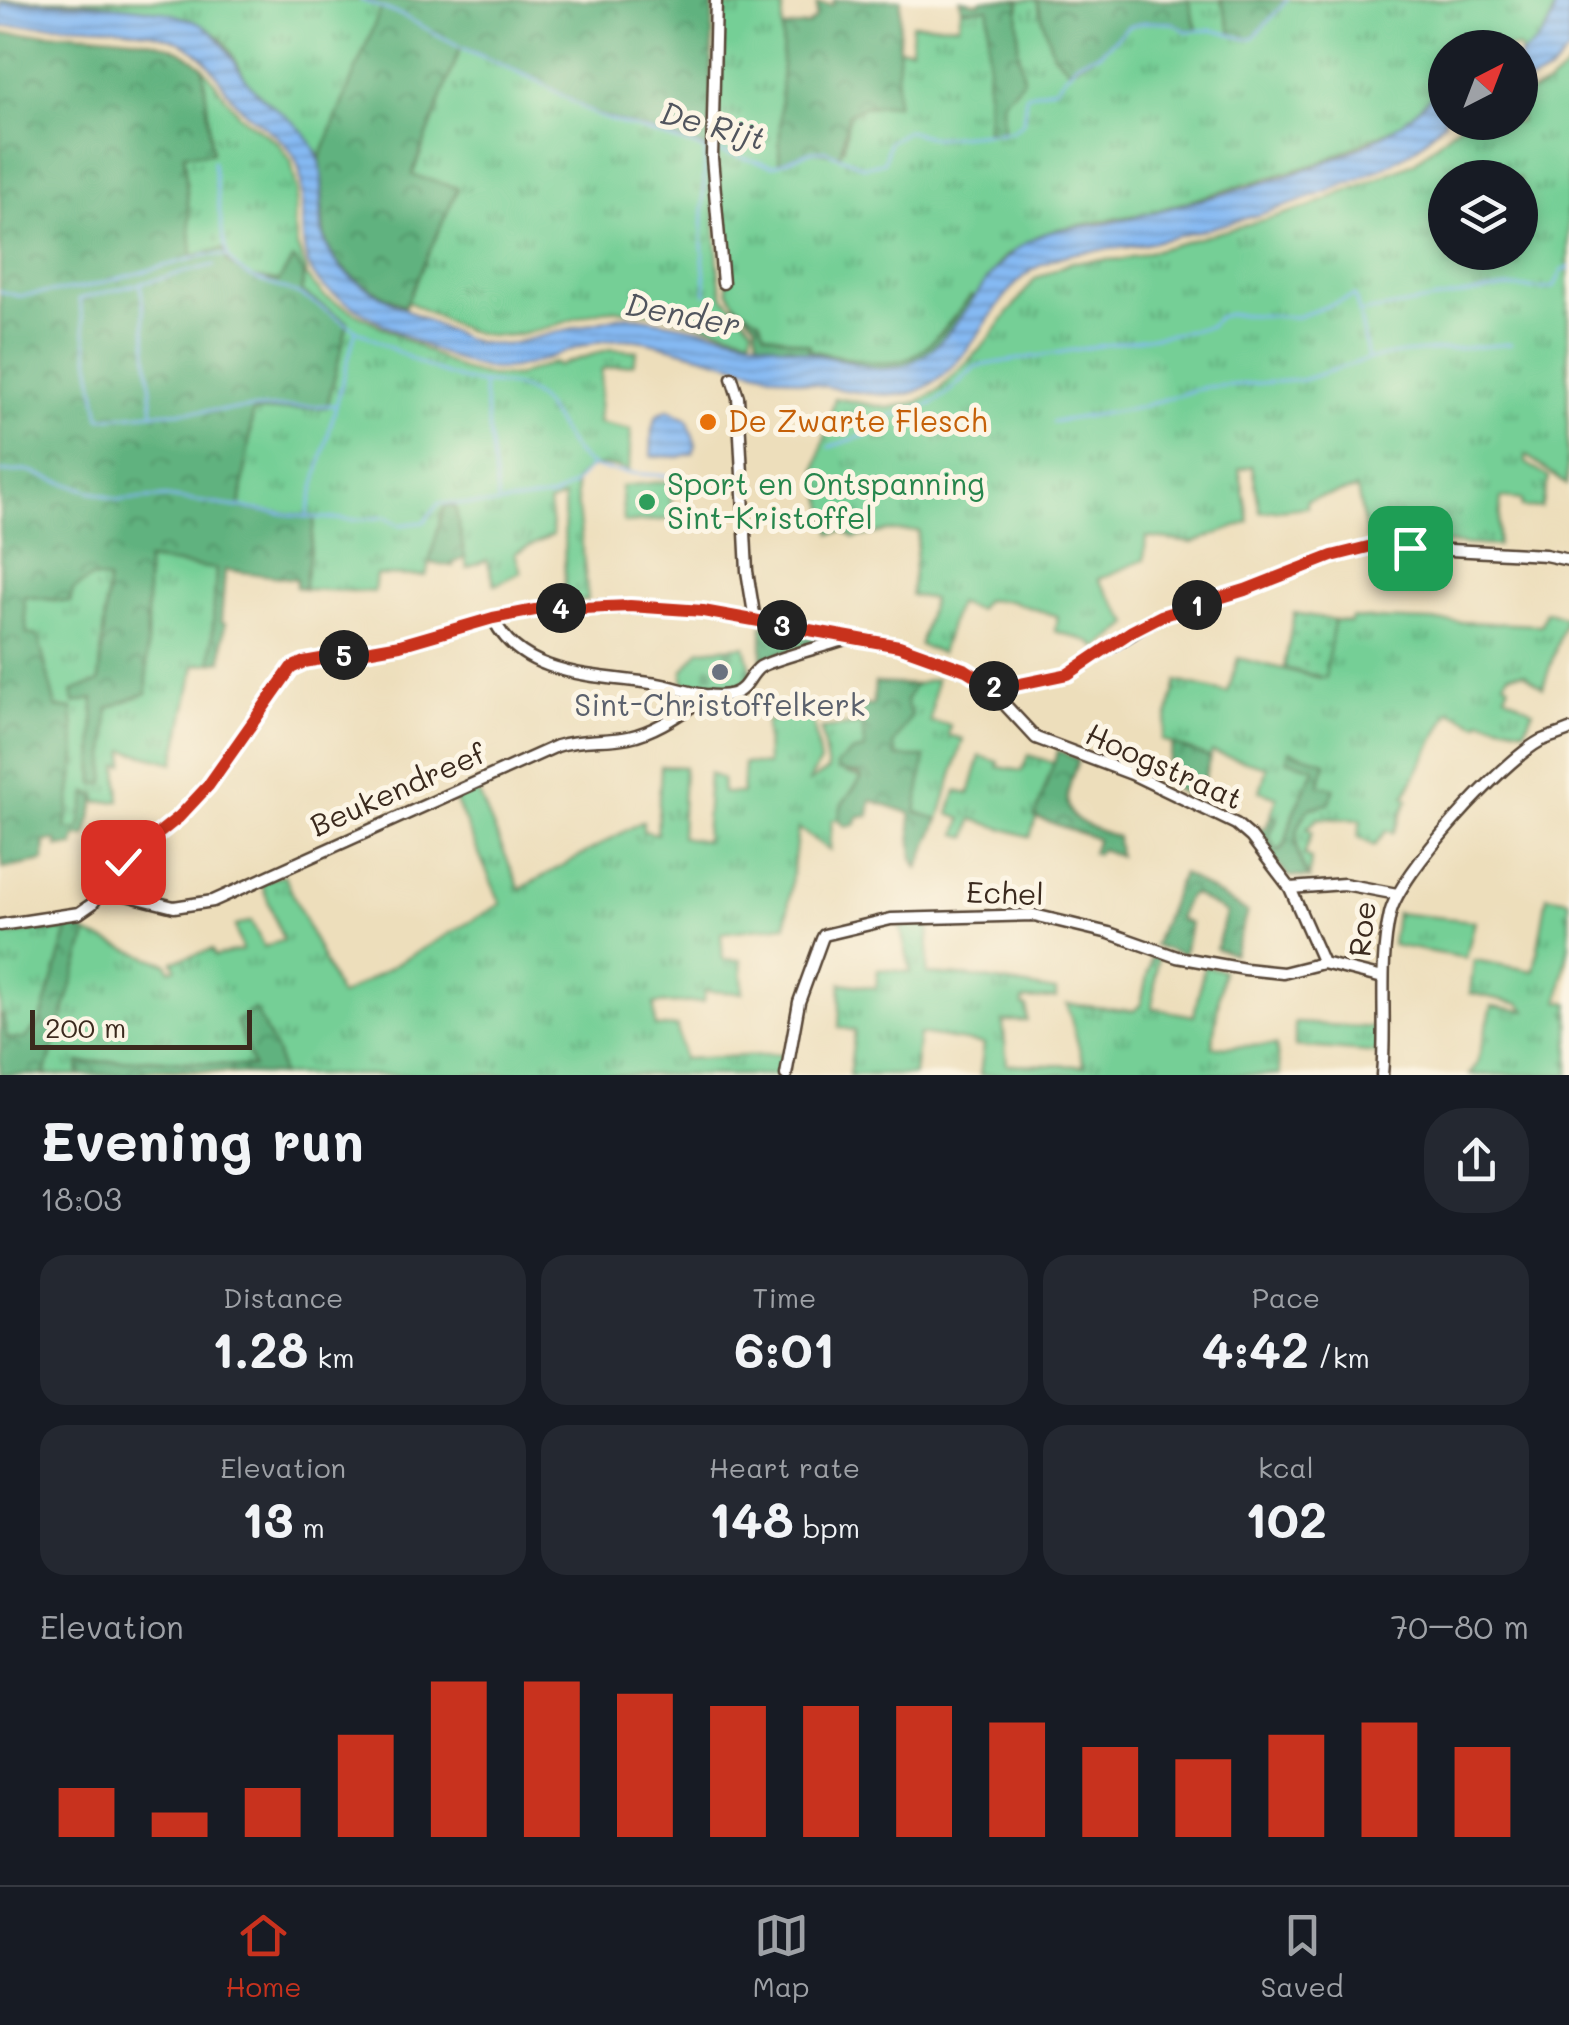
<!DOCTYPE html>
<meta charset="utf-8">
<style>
:root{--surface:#171b24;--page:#242831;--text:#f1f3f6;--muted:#9ea1a6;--line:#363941;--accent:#c8321e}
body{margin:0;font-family:Mali,sans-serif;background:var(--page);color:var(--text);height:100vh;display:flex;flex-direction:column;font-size:38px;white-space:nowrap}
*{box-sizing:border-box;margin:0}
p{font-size:32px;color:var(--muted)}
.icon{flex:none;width:55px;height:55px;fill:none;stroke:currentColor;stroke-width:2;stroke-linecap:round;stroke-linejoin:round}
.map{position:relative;height:1075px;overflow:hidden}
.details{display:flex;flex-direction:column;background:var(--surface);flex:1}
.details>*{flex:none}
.needle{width:65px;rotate:42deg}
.tools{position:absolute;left:1428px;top:30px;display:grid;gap:20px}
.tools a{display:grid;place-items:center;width:110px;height:110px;border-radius:50%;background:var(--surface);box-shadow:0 5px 15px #0003;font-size:50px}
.scale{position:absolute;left:30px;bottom:25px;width:222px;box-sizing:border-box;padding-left:10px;border:5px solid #3b2a1e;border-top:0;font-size:28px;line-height:35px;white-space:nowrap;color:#3b2a1e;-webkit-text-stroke:8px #fcf5e5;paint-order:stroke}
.pin{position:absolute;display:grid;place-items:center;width:85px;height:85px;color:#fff;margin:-42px;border-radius:20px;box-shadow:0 5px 15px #0006}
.km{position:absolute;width:50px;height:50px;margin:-25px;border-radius:50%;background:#222;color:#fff;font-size:28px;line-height:50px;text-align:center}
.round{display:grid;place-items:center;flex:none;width:105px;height:105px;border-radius:40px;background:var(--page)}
.overview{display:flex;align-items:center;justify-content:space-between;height:170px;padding:0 40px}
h1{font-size:55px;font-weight:700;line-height:75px}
.stats{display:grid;grid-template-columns:repeat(3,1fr);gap:15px;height:170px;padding:10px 40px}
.stats div{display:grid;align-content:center;border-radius:25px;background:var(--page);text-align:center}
.stats b{font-size:50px;font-weight:700}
.stats small{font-size:28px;font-weight:400}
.stats p{font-size:28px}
.chart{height:280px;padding:20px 40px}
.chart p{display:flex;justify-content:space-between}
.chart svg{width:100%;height:180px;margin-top:10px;stroke:var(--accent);stroke-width:6}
.dock{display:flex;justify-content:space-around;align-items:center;height:140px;border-top:2px solid var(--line);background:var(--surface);font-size:28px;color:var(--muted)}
.dock a{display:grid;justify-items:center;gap:5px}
.dock .on{color:var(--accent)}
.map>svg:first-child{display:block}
.grass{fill:url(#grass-tufts);stroke:#587c5a;stroke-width:2.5;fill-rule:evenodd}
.forest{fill:url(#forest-crowns);stroke:#4e6e4e;stroke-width:2.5}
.cemetery{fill:url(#cemetery-stones);stroke:#587c5a;stroke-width:2.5}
.garden{fill:url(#garden-dots);stroke:#587c5a;stroke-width:2.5}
.pitch{fill:#75cf96;stroke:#587c5a;stroke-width:2.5}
.water{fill:url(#water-rules);stroke:#607288;stroke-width:2.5}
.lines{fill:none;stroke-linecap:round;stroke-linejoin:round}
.stream{stroke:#85b9f3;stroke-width:2.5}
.minor-casing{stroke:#564536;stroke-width:15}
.minor{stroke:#fff;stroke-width:10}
.route-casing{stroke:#fff;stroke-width:20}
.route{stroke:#c8321e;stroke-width:12}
.food-dot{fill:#e8710a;stroke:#fcf5e5;stroke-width:4}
.leisure-dot{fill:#2e9e5b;stroke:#fcf5e5;stroke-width:4}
.worship-dot{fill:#6b7280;stroke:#fcf5e5;stroke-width:4}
.labels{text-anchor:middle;stroke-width:10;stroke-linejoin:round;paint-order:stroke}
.food-label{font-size:30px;fill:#c56008;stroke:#fcf5e5;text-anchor:start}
.leisure-label{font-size:30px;fill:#27864d;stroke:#fcf5e5;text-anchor:start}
.worship-label{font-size:30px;fill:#5b616d;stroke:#fcf5e5}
.street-label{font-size:30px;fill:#3b2a1e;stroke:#fcf5e5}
.water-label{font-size:32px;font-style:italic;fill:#51555e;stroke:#fcf5e5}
</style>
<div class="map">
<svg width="1569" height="1075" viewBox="0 0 1569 1075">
<defs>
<pattern id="grass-tufts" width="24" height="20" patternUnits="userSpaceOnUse" patternTransform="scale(2.5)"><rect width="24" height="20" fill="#75cf96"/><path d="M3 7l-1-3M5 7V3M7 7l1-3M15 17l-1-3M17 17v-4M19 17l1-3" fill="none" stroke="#61a87a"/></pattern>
<pattern id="forest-crowns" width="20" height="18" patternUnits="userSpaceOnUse" patternTransform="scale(2.5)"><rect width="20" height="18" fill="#60b27f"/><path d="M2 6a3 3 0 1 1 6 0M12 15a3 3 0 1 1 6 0" fill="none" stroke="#509167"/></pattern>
<pattern id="cemetery-stones" width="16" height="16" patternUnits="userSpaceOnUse" patternTransform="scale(2.5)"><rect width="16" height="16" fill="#75cf96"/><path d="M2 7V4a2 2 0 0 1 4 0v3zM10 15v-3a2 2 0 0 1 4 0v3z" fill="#61a87a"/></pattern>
<pattern id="garden-dots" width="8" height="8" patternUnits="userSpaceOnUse" patternTransform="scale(2.5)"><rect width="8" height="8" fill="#75cf96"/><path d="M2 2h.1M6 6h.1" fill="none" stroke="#61a87a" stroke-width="1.8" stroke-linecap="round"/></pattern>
<pattern id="water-rules" width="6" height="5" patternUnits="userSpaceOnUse" patternTransform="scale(2.5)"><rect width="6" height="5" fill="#85b9f3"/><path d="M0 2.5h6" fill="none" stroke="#6e97c4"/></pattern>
</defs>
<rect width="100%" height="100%" fill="#fcf5e5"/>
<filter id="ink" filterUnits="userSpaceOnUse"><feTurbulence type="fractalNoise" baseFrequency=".01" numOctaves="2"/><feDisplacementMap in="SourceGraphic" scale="20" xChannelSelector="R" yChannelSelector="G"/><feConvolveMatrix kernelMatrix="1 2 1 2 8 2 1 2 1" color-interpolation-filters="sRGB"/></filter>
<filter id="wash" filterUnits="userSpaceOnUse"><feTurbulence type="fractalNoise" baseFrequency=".0048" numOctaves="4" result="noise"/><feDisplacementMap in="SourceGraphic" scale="40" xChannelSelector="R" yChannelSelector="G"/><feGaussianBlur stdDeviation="2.25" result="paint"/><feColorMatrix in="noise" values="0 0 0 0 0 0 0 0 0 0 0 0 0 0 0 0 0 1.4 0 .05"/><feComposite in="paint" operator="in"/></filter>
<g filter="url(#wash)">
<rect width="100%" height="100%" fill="#eddebb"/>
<path class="grass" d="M0,0H361L382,8L320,158C305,129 279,115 256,93C240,77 235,50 218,36C172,0 57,0 0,3Z
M1019,0H1037L1053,54L1070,69L1100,53L1128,27L1146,22L1173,23L1186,31L1197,29L1188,0H1221L1232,34L1254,37L1287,0H1556C1552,25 1542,42 1520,55V48H1445V85L1399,126L1320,163L1148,213L1058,229L1036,237L1003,258L975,297L971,296C908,376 904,371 809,350V345L765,333L734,301L728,291L726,276L716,150L718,6L783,8L780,162L812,151L844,148L849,114L862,107L896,104L897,48L911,49L912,24L959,25L961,9L989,7L987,131L1002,132L1001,102L1024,79L1018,49Z
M461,47L538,81L594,114L710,150L719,278L723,296L753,327L751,337C708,327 659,308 614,310C594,310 573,320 554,326C485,348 467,332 407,301L458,188L412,176Z
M1569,66L1567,485L1526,455V463L1549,477L1541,508L1522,507V500L1501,498L1497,546L1367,539L1357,489L1307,500V507L1260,512L1252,466L1239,469L1249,522L1193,543L1146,537L1144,560L1098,579L1130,624L1098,648L1088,641L1055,631L1057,616L1009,601L985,600L977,610L957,603L941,653L920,645L932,599L911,595L919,531H887L854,538L843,531L831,534L816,470L835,398L888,408L918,402L939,390L982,347L1035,279L1072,262L1124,259L1309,207L1414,163L1460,123L1520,122V97L1548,85ZM1445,178H1520V252H1445Z
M203,67L239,115L278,143L291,161L297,191L294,224L297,246L307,272L305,275L324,296L461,369L489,376H516L555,362L557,366L610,349L637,351L633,364L602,369L598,423L631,430L629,470C601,466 595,458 575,481L588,600L565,602L564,497L549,503L553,535L515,553L521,572L495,585L487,560L467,568L455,506L444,508L426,576L376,575L374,592L304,589L315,517L240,508L253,411L327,406L348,322L300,292L303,285L251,277L227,263L223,249L192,257L184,154L212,153Z
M147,560L216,569L211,663L195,665L174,763L125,750L124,765H118L120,801L96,802L97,795L80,832L65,828L76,757L56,708L38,637L27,635L23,596L70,602L73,590L91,578L108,579L99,683L93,699L94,783L104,784L108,708L147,693Z
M1546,611L1566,618L1543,688L1524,673L1509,674L1504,682L1509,685L1505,695L1533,710L1525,729L1481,720L1478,724L1450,711L1404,797L1408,799L1393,833L1387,830L1374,846L1358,837L1361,820L1318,818L1307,829L1312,832L1304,856L1311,859L1309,878C1294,852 1290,834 1309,808L1318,807L1319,786L1325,762L1289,751L1315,768L1294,811L1285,845L1278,852L1269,837L1277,819L1271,815L1277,797L1260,791L1267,767L1212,752L1210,758L1162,740L1177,681L1228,693L1238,658L1320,678L1334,620L1350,623L1351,618L1541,625Z
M936,679L930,722L950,725L948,735L963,739L939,819L916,813L893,745L910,716L906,700L914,685Z
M812,713L820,762L808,783L828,770L821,729L862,724L865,749L852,752L837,765L846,773L862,778L842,804L838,820H832L830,851L798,828L786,925L721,933L723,959L741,960L743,993L705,991L703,1002L654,1004L655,1027L677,1026L683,1059L785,1054L787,1057L782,1075H281L277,1054L254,1067L149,1059L78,1063L79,1075H45L87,934L167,964L170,970L176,968L173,961L212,950L215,956L242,950L235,926L251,921L264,947L283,940L261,882L284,875L340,996L501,904L454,797L476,787L520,889L643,821V831L657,834L661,766L684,767L681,837L705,841L709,773L722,779L723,793H742L744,763L767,765L766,721Z
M1028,755L1054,763L1030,837L972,819L968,837L957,834L962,819L949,814L956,791L969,794L980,756L999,762L998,767L1022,771Z
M1547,896L1569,900V944L1559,1001L1569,1003V1075H1470L1477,1064L1492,1006L1526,1011L1520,1004L1470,993L1474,960L1534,971Z
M1396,913L1475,921L1466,958L1392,945Z
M930,920L927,974L974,977L1056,991V998L1023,1000V1006L1027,1007V1021H1003L1007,1064L1084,1066L1067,1004L1134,1011L1141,1004L1151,957H1158L1152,1008L1194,1016L1204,966L1223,970L1212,1047L1276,1045L1280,1075H980L984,1044L919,1034L914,1075H849L855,1031L839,1027L841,983L876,988L878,969L911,972L899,922Z
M44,929L45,932L69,929L40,1023L25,1038L7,1039L3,1016H0V931L8,930L10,935Z
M1295,1023L1377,1028V1053L1295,1046Z"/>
<path class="forest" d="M361,0H713L710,150L594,114L538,81L461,47L412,175L458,188L405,306C368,287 323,269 323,221C322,199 324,180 320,158L381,8Z
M834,0H901L896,104L862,107L849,114L840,155L812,151L779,163L783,28L808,25L816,18L817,4L833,5Z
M960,0L977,3L984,0H1019L1018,49L1024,79L1002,102L1003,132H987L989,8L961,9Z
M1037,0H1188L1197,30L1186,31L1173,23L1146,22L1128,27L1100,53L1077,62L1070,69L1053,54Z
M1221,0H1287L1254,37L1247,39L1232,35Z
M73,33C117,37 168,35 203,67L212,153L184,154L192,256L224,249L228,263L251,277L278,282L293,259L296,261L304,274L301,292L348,322L327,407L253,412L240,508L315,517L304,589L296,587V579L225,570L221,621L225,623L222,661L211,663L216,569L147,560V693L108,708L105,784L94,783L93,699L74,703L72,691L99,682L108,580L91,578L73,590L70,602L24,596L27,634L38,636L56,707L72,709L76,757L66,828L79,831L87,792L97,795L86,837L76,836L74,846L58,847L57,841H45L44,861L3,869L0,839V34Z
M971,296L975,297C956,324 934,355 903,367C876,377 788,349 758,341L755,322L734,303L759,319L765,333L810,345L809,350C905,371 909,375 971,296Z
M455,506L465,558L453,563V566L429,563L444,507Z
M762,625L829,639L762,659Z
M875,683L914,685L906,701L911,716L893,745L898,757H925L916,812L939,819L918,868L913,859L910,813L871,800L869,816H859L855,825L846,827L838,820L842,804L862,778L859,774L837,770V764L852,752L865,749L860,706L873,705Z
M1173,744L1210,758L1198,800L1162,783Z
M1058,750L1078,760C1058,814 1064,818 1117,837L1119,856L1101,849L1096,855L1092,853L1097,839L1035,817Z
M1289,751L1326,762L1319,785L1334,788L1329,804L1309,808C1290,834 1294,853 1309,878L1288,876L1255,836L1259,827L1265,830L1271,815L1277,818L1269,838L1278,852L1285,845L1294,811L1315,768L1287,760Z
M1182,873L1247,912L1234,954L1216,949L1226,913L1193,894L1187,898L1178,919L1190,924L1184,954L1154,946Z
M73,921L87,934L45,1075H0V1016L3,1015L7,1039L25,1038L40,1023L68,930L44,932L43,926Z
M255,1009L277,1054L281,1075L156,1070L129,1075H79L78,1063L149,1059L253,1067L236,1021Z"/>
<path class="cemetery" d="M745,646L752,674L735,691C717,691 697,694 683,680V671L700,650Z"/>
<path class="garden" d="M1294,613L1334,620L1325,678L1284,668Z"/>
<path class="pitch" d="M669,481L673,519L624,523L621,486Z"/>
<path class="water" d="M1556,0H1569V51L1550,72L1520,87V55C1542,43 1552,25 1556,0Z
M27,2C74,3 160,3 200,24C225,38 232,61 248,82C266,107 298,118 313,146C330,175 317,204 323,235C326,249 337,265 347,274C367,291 450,334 476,342C486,344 496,344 506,345L626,315L720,332L879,369C954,369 971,273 1029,241C1053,227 1077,228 1103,224C1126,220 1148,214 1170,208C1241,189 1339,167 1399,125C1416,114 1428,96 1445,85V121C1430,134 1417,150 1399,159C1322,201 1229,224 1145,244C1113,251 1081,248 1051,260C991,283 978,367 917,391C876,408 730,362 681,350C662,346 641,338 621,339C581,340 544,365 504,369C464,374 367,316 332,293C289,265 308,215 300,173C294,141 266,130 244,111C224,94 217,67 195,51C156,22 48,23 0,27V3Z
M668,410L687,419L696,445L693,453L679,457L651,456L652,429L657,415Z"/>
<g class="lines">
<path class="stream" d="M361,0L401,15L461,47L538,81L597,116L706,150
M714,150L773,166L812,151H826L865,167L884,162L889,142L907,131L934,138L1012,131L1023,123L1026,95L1056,87L1077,62L1100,53L1128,27L1146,22L1173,23L1186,31L1212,30L1247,39L1254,37L1287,0
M705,151L702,244L706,294
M229,258C242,281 277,284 300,295C319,305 337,318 355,329
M141,285L153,413L335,405
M0,291L19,296L82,288L206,255L228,256L223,238L213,162
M1370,359L1403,353L1511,344
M483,385L498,501
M153,413L100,418L79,299L214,265
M1052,422L1137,408L1204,387L1302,380L1368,359L1360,316
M829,447L876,432L889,417L932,404L947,394L975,367L983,365L1190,331L1210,326L1218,317L1230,314L1297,317L1355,296L1359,313L1507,287L1543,289L1554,287L1562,271L1569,268
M0,472L27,471L118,500L166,497L307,517L356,520L386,517L399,525L424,522L439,503L491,505L553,497L573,485L591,466
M307,515L356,330C393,348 429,372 469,381C486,385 508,382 523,389C555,403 561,446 589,464C607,475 666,475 689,477"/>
</g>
</g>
<g filter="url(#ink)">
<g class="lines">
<defs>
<path id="minor" d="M716,0L712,158L723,283
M732,378L738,397L747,571L755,620
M493,618C521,679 602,675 657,684C680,688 710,701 733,694C747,690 749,675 760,667C772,659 830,645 848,638
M991,686L1006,687L1068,674L1161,616L1245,590L1332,556L1373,546L1545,555L1569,560
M1290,888L1344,884L1397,894
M102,889L174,907L213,901L557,746C581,738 605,742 629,737C658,731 685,710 709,695
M0,925L79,913L92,904L123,862L179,817L208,786L291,668L304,662L400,645L493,618L535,610L598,606L703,611L899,646L930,655L981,679L1036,738L1132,774L1236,824L1251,837L1290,888L1323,963L1383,978
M786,1075L799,1002L822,939L824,935L891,919L1034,915L1109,933L1177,957L1245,969L1283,973L1323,963
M1382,1075C1387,1021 1378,967 1390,914C1399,873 1503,761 1540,741C1549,737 1560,734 1569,730"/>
</defs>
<use href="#minor" class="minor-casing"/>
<use href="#minor" class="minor"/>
</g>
</g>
<g class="lines" filter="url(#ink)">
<defs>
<path id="route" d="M123,862L179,817L208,786L291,668L304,662L400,645L493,618L535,610L630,606L703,611L899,646L966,670L991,686L1006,687L1068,674L1132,631L1161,616L1245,590L1332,556L1372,546L1410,548"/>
</defs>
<use href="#route" class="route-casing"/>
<use href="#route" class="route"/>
</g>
<circle class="food-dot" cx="708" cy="422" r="10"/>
<circle class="leisure-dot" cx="647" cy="502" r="10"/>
<circle class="worship-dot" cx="720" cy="672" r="10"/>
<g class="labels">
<g class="food-label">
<text x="728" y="432">De Zwarte Flesch</text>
</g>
<g class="leisure-label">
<text x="667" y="495">Sport en Ontspanning<tspan x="667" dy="34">Sint-Kristoffel</tspan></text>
</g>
<g class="worship-label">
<text x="720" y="716">Sint-Christoffelkerk</text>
</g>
<g class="street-label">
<text transform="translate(1164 767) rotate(24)" y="10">Hoogstraat</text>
<text transform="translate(398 790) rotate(-24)" y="10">Beukendreef</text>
<text transform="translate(1005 894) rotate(2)" y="10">Echel</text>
<text transform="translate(1363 929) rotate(-84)" y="10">Roe</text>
</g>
<g class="water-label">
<text transform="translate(713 126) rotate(15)" y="11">De Rijt</text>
<text transform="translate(683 315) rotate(11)" y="11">Dender</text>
</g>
</g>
</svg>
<div class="tools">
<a><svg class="needle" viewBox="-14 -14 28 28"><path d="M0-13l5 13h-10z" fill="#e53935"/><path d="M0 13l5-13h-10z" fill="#9ea1a6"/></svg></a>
<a><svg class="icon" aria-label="layers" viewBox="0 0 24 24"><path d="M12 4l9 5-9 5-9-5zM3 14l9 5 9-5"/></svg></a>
</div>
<div class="scale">200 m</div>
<div class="pin" style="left:1410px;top:548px;background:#1e9e55"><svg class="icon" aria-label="arrive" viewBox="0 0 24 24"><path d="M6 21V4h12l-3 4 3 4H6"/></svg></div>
<div class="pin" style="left:123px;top:862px;background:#d93025"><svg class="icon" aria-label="check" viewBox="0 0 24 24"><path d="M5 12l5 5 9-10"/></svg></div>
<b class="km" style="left:1197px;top:605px">1</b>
<b class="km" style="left:994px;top:686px">2</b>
<b class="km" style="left:782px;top:625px">3</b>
<b class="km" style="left:561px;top:608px">4</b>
<b class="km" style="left:344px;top:655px">5</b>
</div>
<section class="details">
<div class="overview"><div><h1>Evening run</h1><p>18:03</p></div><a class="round"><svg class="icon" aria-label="share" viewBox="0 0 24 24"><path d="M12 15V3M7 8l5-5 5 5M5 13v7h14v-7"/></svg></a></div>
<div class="stats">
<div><p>Distance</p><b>1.28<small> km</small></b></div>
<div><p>Time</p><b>6:01</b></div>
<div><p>Pace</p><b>4:42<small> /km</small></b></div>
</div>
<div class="stats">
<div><p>Elevation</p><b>13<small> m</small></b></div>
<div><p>Heart rate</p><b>148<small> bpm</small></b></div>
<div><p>kcal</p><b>102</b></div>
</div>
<div class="chart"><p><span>Elevation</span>70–80 m</p>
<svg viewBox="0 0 160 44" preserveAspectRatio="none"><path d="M5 44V32M15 44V38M25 44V32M35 44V19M45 44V6M55 44V6M65 44V9M75 44V12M85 44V12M95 44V12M105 44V16M115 44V22M125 44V25M135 44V19M145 44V16M155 44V22"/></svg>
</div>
</section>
<nav class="dock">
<a class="on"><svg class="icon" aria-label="home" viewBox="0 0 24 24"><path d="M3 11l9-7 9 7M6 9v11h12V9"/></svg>Home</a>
<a><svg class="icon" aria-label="map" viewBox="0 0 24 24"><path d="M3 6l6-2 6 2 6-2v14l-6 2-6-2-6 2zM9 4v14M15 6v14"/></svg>Map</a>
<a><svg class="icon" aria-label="saved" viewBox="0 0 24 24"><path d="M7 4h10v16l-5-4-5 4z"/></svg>Saved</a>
</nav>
